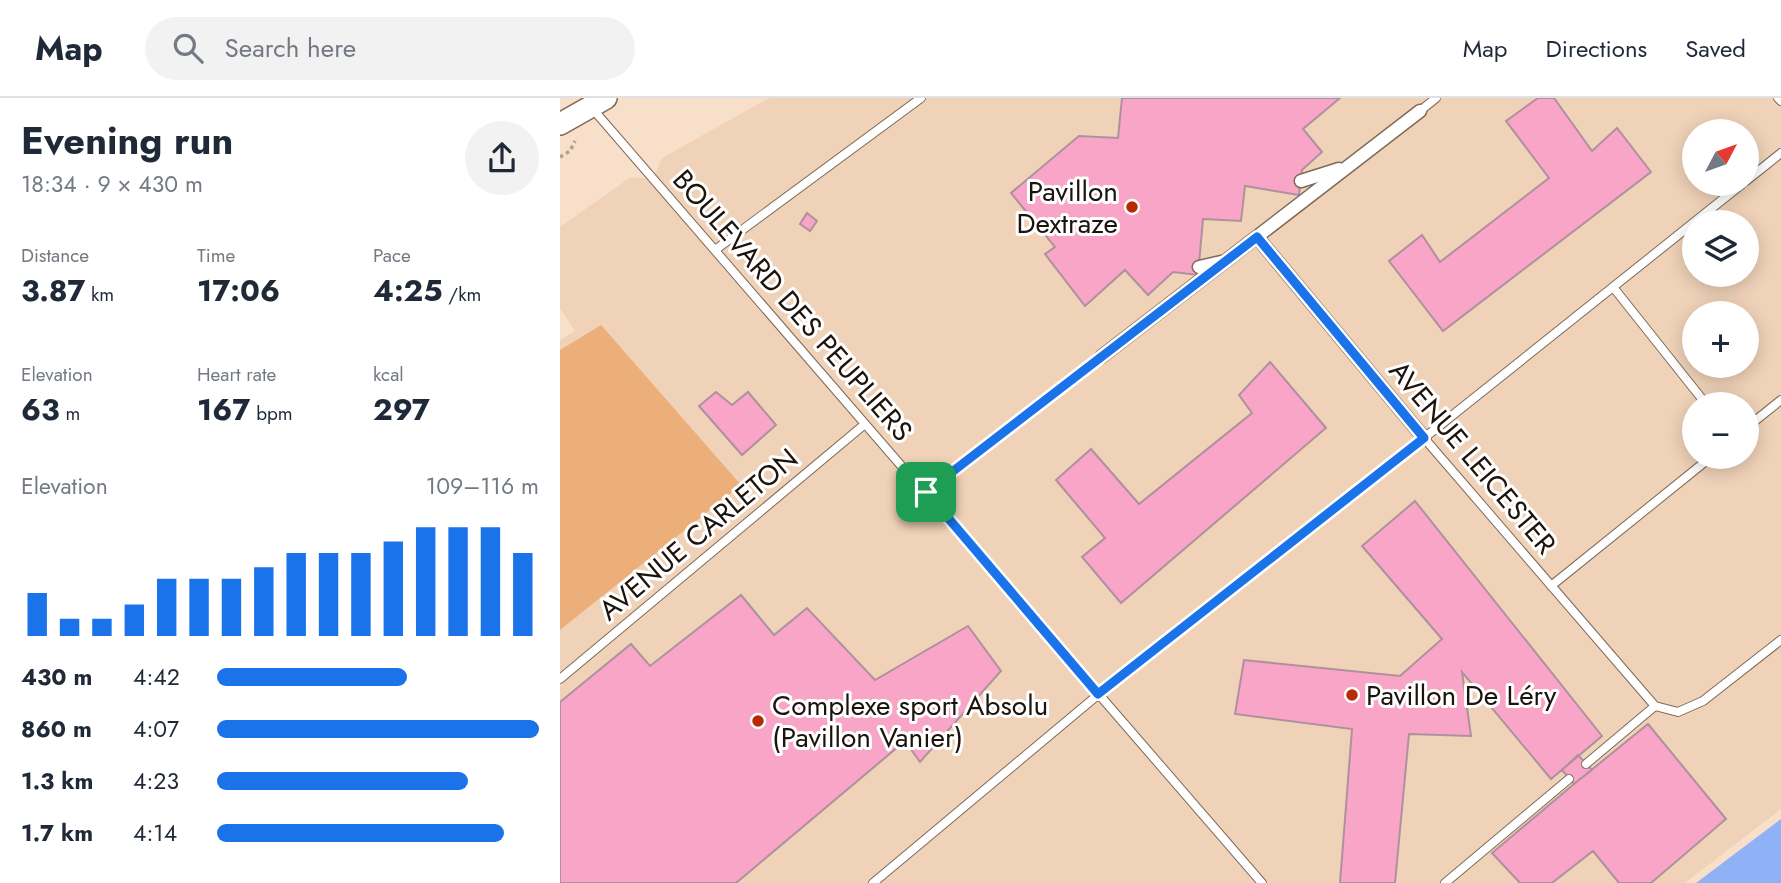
<!DOCTYPE html>
<meta charset="utf-8">
<style>
:root{--surface:#fff;--page:#f2f2f3;--text:#1f2937;--muted:#747a83;--line:#e0e1e3;--accent:#1a73e8}
body{margin:0;font-family:Jost,sans-serif;background:var(--page);color:var(--text);height:100vh;display:flex;flex-direction:column;font-size:26px;white-space:nowrap}
*{box-sizing:border-box;margin:0}
p{font-size:23px;color:var(--muted)}
.icon{flex:none;width:38px;height:38px;fill:none;stroke:currentColor;stroke-width:2;stroke-linecap:round;stroke-linejoin:round}
.map{position:relative;flex:1;overflow:hidden}
.details{display:flex;flex-direction:column;background:var(--surface);width:560px}
.details>*{flex:none}
.needle{width:46px;rotate:49deg}
.controls{position:absolute;left:1122px;top:21px;display:grid;gap:14px}
.controls a{display:grid;place-items:center;width:77px;height:77px;border-radius:50%;background:var(--surface);box-shadow:0 4px 18px #0003;font-size:35px}
.pin{position:absolute;display:grid;place-items:center;width:60px;height:60px;color:#fff;margin:-30px;border-radius:14px;box-shadow:0 4px 10px #0006}
.round{display:grid;place-items:center;flex:none;width:74px;height:74px;border-radius:37px;background:var(--page)}
.summary{display:flex;align-items:center;justify-content:space-between;height:119px;padding:0 21px}
h1{font-size:38px;font-weight:700;line-height:52px}
.stats{display:grid;grid-template-columns:repeat(3,1fr);gap:10px;height:119px;padding:7px 21px}
.stats div{display:grid;align-content:center}
.stats b{font-size:30px;font-weight:700}
.stats small{font-size:19px;font-weight:400}
.stats p{font-size:19px}
.chart{height:196px;padding:14px 21px}
.chart p{display:flex;justify-content:space-between}
.chart svg{width:100%;height:126px;margin-top:7px;stroke:var(--accent);stroke-width:6}
ul{padding:0 21px;list-style:none;font-size:23px}
li{display:grid;grid-template-columns:112px 84px 1fr;align-items:center;height:52px}
li i{height:18px;border-radius:9px;background:var(--accent)}
header{display:flex;align-items:center;gap:42px;box-sizing:border-box;height:98px;padding:0 35px;background:var(--surface);border-bottom:2px solid var(--line)}
header strong{font-size:33px}
nav{display:flex;gap:38px;margin-inline-start:auto;font-size:24px}
.search{width:490px;height:63px;background:var(--page);display:flex;align-items:center;gap:18px;box-sizing:border-box;padding:0 24px;border-radius:38px;color:var(--muted);font-size:26px}
main{display:flex;flex:1;min-height:0}
.map>svg:first-child{display:block}
.built{fill:#f0d2b8;fill-rule:evenodd}
.green{fill:#ecaf79}
.water{fill:#8fb2f7}
.building{fill:#f8a5c8;stroke:#ae919d;stroke-width:2}
.lines{fill:none;stroke-linecap:round;stroke-linejoin:round}
.service-casing{stroke:#7f6a58;stroke-width:10}
.pedestrian-casing{stroke:#7f6a58;stroke-width:15}
.tertiary-casing{stroke:#7f6a58;stroke-width:24}
.path{stroke:#b39f8f;stroke-width:3.5;stroke-dasharray:3.5 3.5;stroke-linecap:butt}
.service{stroke:#fff;stroke-width:8}
.pedestrian{stroke:#fff;stroke-width:12}
.tertiary{stroke:#fff;stroke-width:21}
.route-casing{stroke:#fff;stroke-width:14}
.route{stroke:#1a73e8;stroke-width:9}
.poi-dot{fill:#b62c02;stroke:#fff;stroke-width:2.5}
.labels{text-anchor:middle;stroke-width:6;stroke-linejoin:round;paint-order:stroke}
.poi-label{font-size:28px;fill:#1c130c;stroke:#fff;text-anchor:start}
.street-label{font-size:28px;fill:#1c130c;stroke:#fff}
</style>
<header>
<strong>Map</strong>
<div class="search"><svg class="icon" aria-label="search" viewBox="0 0 24 24"><circle cx="10" cy="10" r="6"/><path d="M15 15l6 6"/></svg>Search here</div>
<nav><a>Map</a><a>Directions</a><a>Saved</a></nav>
</header>
<main>
<section class="details">
<div class="summary"><div><h1>Evening run</h1><p>18:34 · 9 × 430 m</p></div><a class="round"><svg class="icon" aria-label="share" viewBox="0 0 24 24"><path d="M12 15V3M7 8l5-5 5 5M5 13v7h14v-7"/></svg></a></div>
<div class="stats">
<div><p>Distance</p><b>3.87<small> km</small></b></div>
<div><p>Time</p><b>17:06</b></div>
<div><p>Pace</p><b>4:25<small> /km</small></b></div>
</div>
<div class="stats">
<div><p>Elevation</p><b>63<small> m</small></b></div>
<div><p>Heart rate</p><b>167<small> bpm</small></b></div>
<div><p>kcal</p><b>297</b></div>
</div>
<div class="chart"><p><span>Elevation</span>109–116 m</p>
<svg viewBox="0 0 160 44" preserveAspectRatio="none"><path d="M5 44V29M15 44V38M25 44V38M35 44V33M45 44V24M55 44V24M65 44V24M75 44V20M85 44V15M95 44V15M105 44V15M115 44V11M125 44V6M135 44V6M145 44V6M155 44V15"/></svg>
</div>
<ul>
<li><b>430 m</b>4:42<i style="width:59%"></i></li>
<li><b>860 m</b>4:07<i style="width:100%"></i></li>
<li><b>1.3 km</b>4:23<i style="width:78%"></i></li>
<li><b>1.7 km</b>4:14<i style="width:89%"></i></li>
</ul>
</section>
<div class="map">
<svg width="1221" height="785" viewBox="0 0 1221 785">
<rect width="100%" height="100%" fill="#f7dfca"/>
<path class="built" d="M209,0H1221V711L1125,785H0V242L15,233L0,210V129L71,79L93,81L102,60ZM1134,33H1186V86H1134ZM1134,124H1186V177H1134ZM1134,215H1186V268H1134ZM1134,306H1186V359H1134Z"/>
<path class="green" d="M41,227L181,387L0,532V252Z"/>
<path class="water" d="M1221,721V785H1136Z"/>
<path class="building" d="M562,0H780L743,31L762,54L742,72L739,97L685,88L681,123L643,121L638,177L613,174L588,197L565,172L525,208L485,156L495,149L451,95L519,38L558,40Z
M978,0H994L1032,53L1057,30L1091,74L883,233L829,163L862,137L880,164L989,80L946,23Z
M247,115L257,123L250,133L240,126Z
M710,264L766,330L561,505L522,459L545,440L496,382L531,351L579,406L692,315L679,297Z
M156,294L172,307L188,294L216,327L182,357L139,308Z
M855,403L1042,638L991,681L902,574L911,638L849,636L835,785H780L792,631L675,616L684,562L840,578L882,541L802,448Z
M181,497L214,537L247,510L315,582L408,528L441,573L360,664L345,643L176,785H0V604L71,546L90,568Z
M1088,626L1166,721L1091,785H1059L1033,753L992,785H960L932,755L1014,686Z
M1018,657L1032,672L1014,686L1002,672Z"/>
<g class="lines">
<defs>
<path id="service" d="M1218,0L1221,3
M31,9L702,785
M860,13L876,0
M1186,83L1221,55
M155,152L361,0
M1053,189L1146,306
M1186,330L1221,302
M864,340L1095,608
M366,394L541,259
M991,488L1151,359
M0,581L305,326
M1095,608L1118,614L1143,603L1221,542
M1026,666L1095,608
M313,785L539,596L864,340L1182,86
M885,785L1009,681"/>
<path id="pedestrian" d="M741,83L779,71
M697,139L864,340
M639,169L661,164
M541,259L860,13"/>
<path id="tertiary" d="M0,26L46,0"/>
</defs>
<use href="#service" class="service-casing"/>
<use href="#pedestrian" class="pedestrian-casing"/>
<use href="#tertiary" class="tertiary-casing"/>
<path class="path" d="M0,59L10,53L15,43"/>
<use href="#service" class="service"/>
<use href="#pedestrian" class="pedestrian"/>
<use href="#tertiary" class="tertiary"/>
</g>
<g class="lines">
<defs>
<path id="route" d="M697,139L864,340L538,596L366,394Z"/>
</defs>
<use href="#route" class="route-casing"/>
<use href="#route" class="route"/>
</g>
<g class="poi-dot">
<circle cx="572" cy="109" r="7"/>
<circle cx="792" cy="597" r="7"/>
<circle cx="198" cy="623" r="7"/>
</g>
<g class="labels">
<g class="poi-label">
<text x="558" y="103" text-anchor="end">Pavillon<tspan x="558" dy="32">Dextraze</tspan></text>
<text x="806" y="607">Pavillon De Léry</text>
<text x="212" y="617">Complexe sport Absolu<tspan x="212" dy="32">(Pavillon Vanier)</tspan></text>
</g>
<g class="street-label">
<text transform="translate(233 207) rotate(49)" y="10">BOULEVARD DES PEUPLIERS</text>
<text transform="translate(913 359) rotate(50)" y="10">AVENUE LEICESTER</text>
<text transform="translate(138 436) rotate(-40)" y="10">AVENUE CARLETON</text>
</g>
</g>
</svg>
<div class="controls">
<a><svg class="needle" viewBox="-14 -14 28 28"><path d="M0-13l5 13h-10z" fill="#e53935"/><path d="M0 13l5-13h-10z" fill="#747a83"/></svg></a>
<a><svg class="icon" aria-label="layers" viewBox="0 0 24 24"><path d="M12 4l9 5-9 5-9-5zM3 14l9 5 9-5"/></svg></a>
<a>+</a>
<a>−</a>
</div>
<div class="pin" style="left:366px;top:394px;background:#1e9e55"><svg class="icon" aria-label="arrive" viewBox="0 0 24 24"><path d="M6 21V4h12l-3 4 3 4H6"/></svg></div>
</div>
</main>
